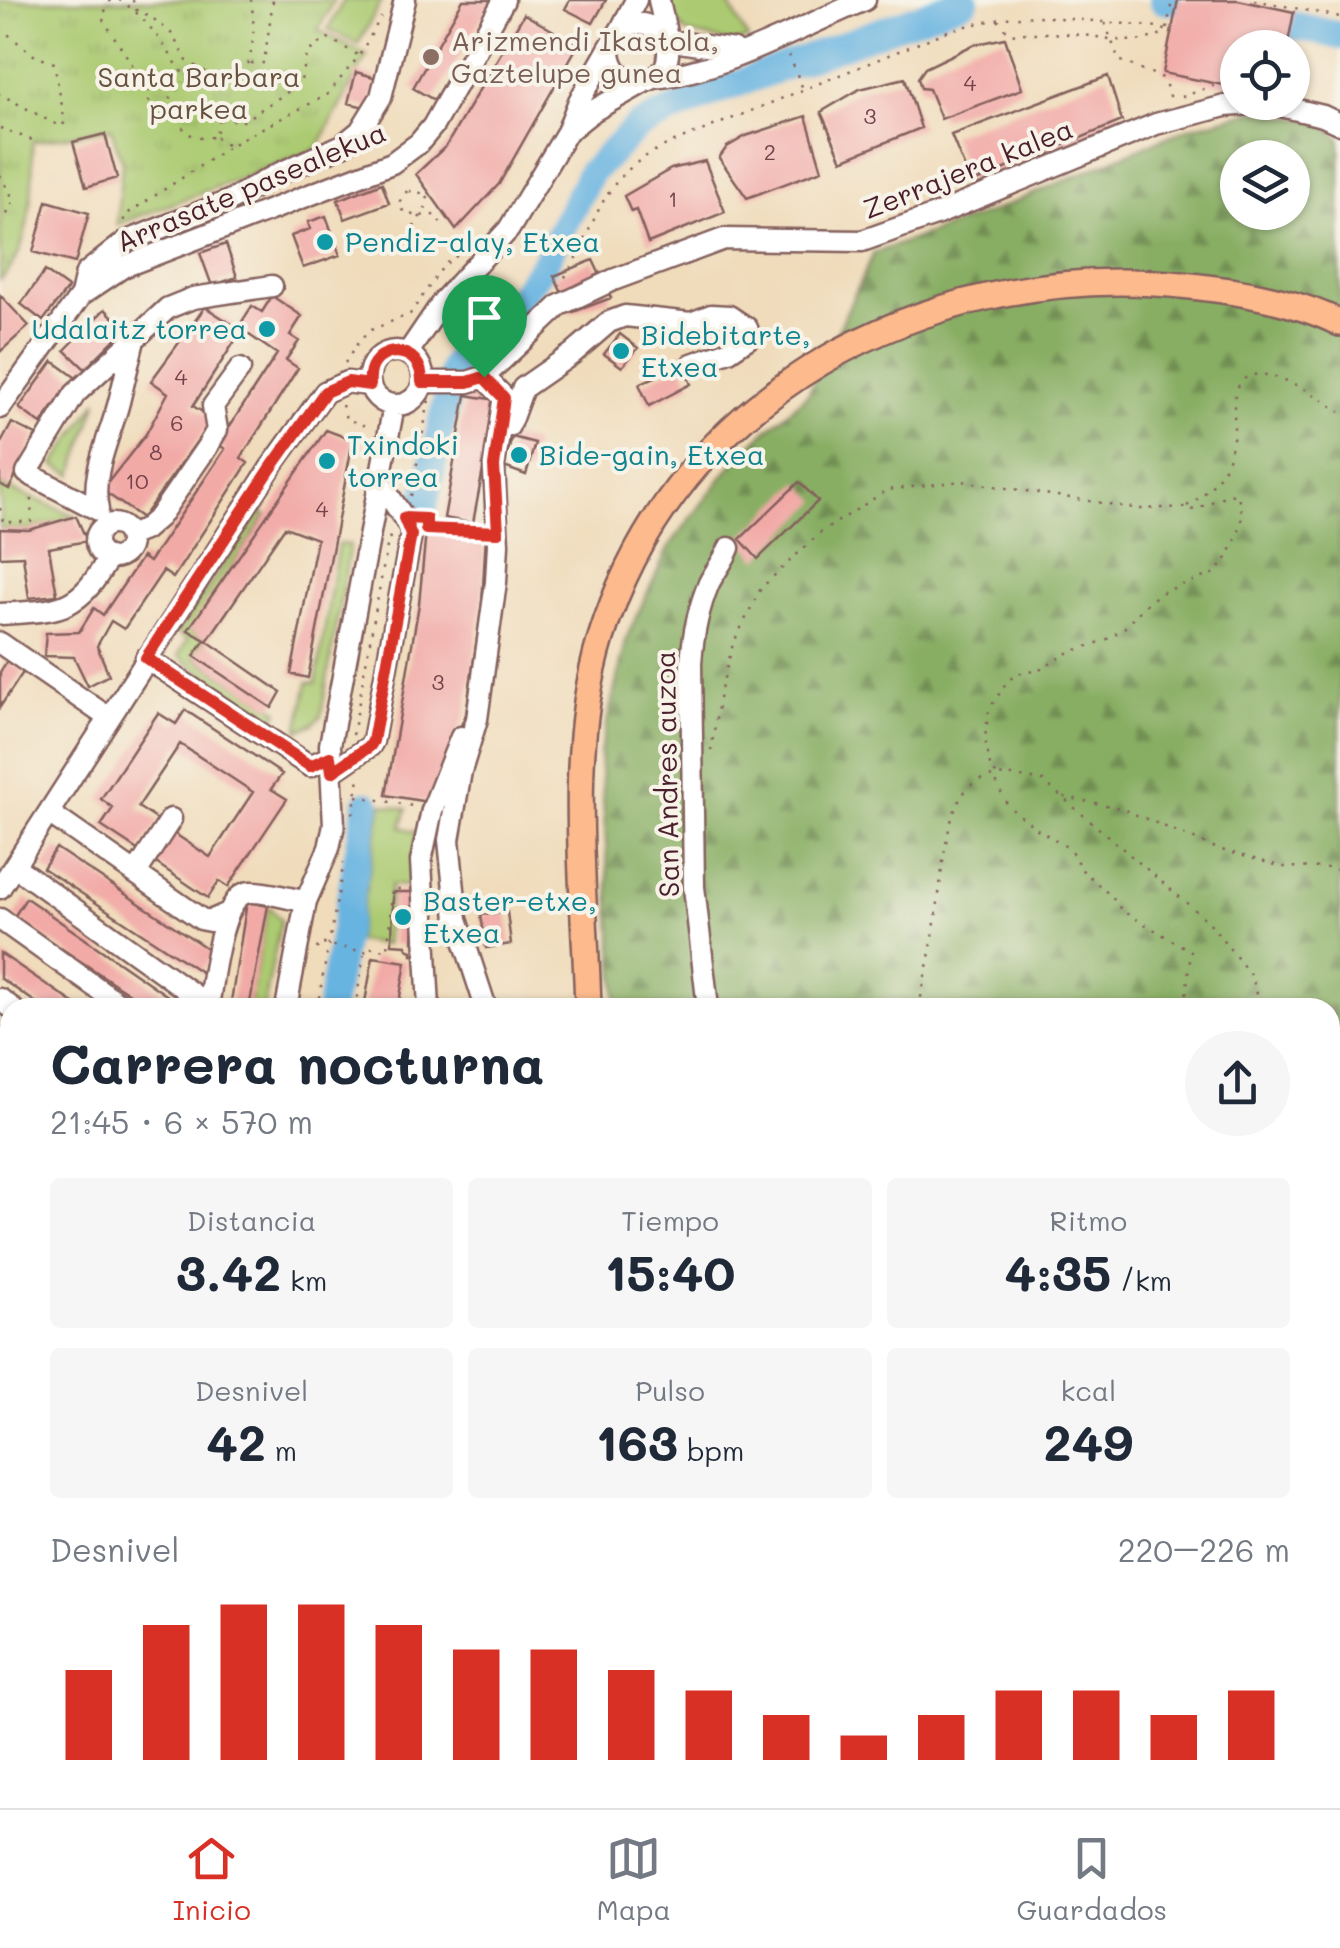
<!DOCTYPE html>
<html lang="es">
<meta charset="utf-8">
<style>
:root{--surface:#fff;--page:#f6f6f7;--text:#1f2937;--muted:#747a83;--line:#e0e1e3;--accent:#d93025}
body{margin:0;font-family:Mali,sans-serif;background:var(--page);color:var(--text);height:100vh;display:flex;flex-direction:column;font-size:38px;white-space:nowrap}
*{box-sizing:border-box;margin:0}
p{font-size:32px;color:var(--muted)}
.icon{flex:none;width:55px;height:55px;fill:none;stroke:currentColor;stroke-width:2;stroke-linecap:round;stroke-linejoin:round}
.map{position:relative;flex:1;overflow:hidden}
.drawer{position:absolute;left:0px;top:998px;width:1340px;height:812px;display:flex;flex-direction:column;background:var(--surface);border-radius:30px 30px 0 0;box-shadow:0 2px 8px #0004}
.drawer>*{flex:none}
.tools{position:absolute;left:1220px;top:30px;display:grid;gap:20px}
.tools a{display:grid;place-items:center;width:90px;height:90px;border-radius:50%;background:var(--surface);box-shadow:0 2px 8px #0004;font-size:50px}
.pin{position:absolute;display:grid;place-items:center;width:85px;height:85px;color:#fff;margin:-102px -42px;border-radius:50% 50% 50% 0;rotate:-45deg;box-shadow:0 0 10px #0007}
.pin .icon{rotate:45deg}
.round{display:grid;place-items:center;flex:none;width:105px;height:105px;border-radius:52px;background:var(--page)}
.head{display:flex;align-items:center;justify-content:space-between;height:170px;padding:0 50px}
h1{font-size:55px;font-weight:700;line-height:75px}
.figures{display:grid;grid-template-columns:repeat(3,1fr);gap:15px;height:170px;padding:10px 50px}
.figures div{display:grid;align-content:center;border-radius:10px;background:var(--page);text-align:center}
.figures b{font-size:50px;font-weight:700}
.figures small{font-size:28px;font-weight:400}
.figures p{font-size:28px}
.chart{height:280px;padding:20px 50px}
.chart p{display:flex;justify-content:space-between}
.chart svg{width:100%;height:180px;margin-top:10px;stroke:var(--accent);stroke-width:6}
.dock{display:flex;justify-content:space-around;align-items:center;height:140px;border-top:2px solid var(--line);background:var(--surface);font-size:28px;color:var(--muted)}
.dock a{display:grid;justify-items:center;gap:5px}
.dock .active{color:var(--accent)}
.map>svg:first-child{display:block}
.green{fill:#abca71;stroke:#7a744e;stroke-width:2.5}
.forest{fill:url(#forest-firs);stroke:#696647;stroke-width:2.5;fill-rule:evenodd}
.park{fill:url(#park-tufts);stroke:#7a744e;stroke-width:2.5}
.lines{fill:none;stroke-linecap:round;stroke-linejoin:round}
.river{stroke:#68b4e1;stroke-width:28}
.building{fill:#f2aaa7}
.highway-tunnel{stroke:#cfb69e;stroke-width:30;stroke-dasharray:30 15;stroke-linecap:butt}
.minor-casing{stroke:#84615d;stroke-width:25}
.major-casing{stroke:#84615d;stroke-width:30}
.path{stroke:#84615d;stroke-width:2.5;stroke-dasharray:2.5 8;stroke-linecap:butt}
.minor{stroke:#fff;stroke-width:20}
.major{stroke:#fcba8d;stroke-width:25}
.route-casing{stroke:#fff;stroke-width:20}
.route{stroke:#d93025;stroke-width:12}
.education-dot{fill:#8d6e63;stroke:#f7f3e8;stroke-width:4}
.culture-dot{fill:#0f9aa8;stroke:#f7f3e8;stroke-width:4}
.labels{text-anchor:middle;stroke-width:8;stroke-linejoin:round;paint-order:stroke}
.number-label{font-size:22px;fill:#74424a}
.education-label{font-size:28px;fill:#785e54;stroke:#f7f3e8;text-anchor:start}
.park-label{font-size:28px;fill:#675240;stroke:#f7f3e8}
.street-label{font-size:28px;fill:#4a1f2b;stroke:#f7f3e8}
.culture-label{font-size:28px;fill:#0d838f;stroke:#f7f3e8;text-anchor:start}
</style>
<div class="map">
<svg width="1340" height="1808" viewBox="0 0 1340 1808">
<defs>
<pattern id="forest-firs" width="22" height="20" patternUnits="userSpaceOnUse" patternTransform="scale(2.5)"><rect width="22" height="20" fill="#88ae63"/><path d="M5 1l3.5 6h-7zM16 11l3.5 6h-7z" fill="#718d52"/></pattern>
<pattern id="park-tufts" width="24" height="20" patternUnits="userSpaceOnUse" patternTransform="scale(2.5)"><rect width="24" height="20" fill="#abca71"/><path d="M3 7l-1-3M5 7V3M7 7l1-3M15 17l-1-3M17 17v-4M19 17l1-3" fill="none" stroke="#95ad62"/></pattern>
</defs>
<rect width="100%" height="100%" fill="#f7f3e8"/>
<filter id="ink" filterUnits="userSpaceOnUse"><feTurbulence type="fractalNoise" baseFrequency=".01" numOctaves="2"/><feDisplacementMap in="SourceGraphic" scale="20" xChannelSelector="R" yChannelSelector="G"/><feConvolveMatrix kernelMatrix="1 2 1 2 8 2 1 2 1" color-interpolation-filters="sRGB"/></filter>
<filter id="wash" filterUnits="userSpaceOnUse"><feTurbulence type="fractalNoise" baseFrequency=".0048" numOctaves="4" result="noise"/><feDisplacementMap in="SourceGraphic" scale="40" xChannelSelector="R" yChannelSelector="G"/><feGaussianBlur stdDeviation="2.25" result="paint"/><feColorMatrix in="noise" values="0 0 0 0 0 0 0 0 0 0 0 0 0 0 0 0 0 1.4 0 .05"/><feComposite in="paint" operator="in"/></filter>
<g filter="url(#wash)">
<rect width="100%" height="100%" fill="#f0dcbb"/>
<path class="green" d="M344,0H382L358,44L328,29Z
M667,0H727L748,39L733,43L686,33L672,14Z
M98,400L73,475L54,465Z
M0,484L9,489L76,516L29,530L0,529Z
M261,511L266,515L189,630L205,640L194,657L279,711L272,722L178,656L187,640L177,633Z
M338,544L350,545L321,716L313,724L298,731L308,682L316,683Z
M382,804L407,809L401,827L417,832L408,886L391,885L385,945L356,941Z
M268,906L281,920L264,1007L249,1008Z"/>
<path class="forest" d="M1256,110L1321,123L1340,138V1808H1242V1800H1330V1008L617,1007L600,753L627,637L669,547L739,455L808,394L874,253L988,213L1188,128ZM1238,158H1292V212H1238Z"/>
<path class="park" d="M0,0H334L318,30L367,55L317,149L117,225L122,162L111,128L32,142C34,182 32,252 0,280Z"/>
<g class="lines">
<path class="river" d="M1163,0L1167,1
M1292,25L1340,36
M422,515L454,365L466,348L513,306L545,262L590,173L637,127L712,93L965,0
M330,1008L367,805
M0,1677L10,1663"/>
</g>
<g id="blocks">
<path class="building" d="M463,0H492L434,100L413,88Z
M570,0H606L593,23L565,9Z
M1178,0H1238L1294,12L1287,48H1238V88L1163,73Z
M524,14L578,45L499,184L456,230L416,174L446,146Z
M1005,38L1022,89L941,119L929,89L921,88L918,78L925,68L973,45Z
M356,72L377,78L369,108L348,103Z
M1108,76L1122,121L971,183L951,135Z
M905,78L921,128L842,160L821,112L860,89Z
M806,116L822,170L747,198L719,158L727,147L746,136Z
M105,134L117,178L86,187L73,142Z
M705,161L725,212L648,243L636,210L631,212L624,196L671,169Z
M382,183L389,203L345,219L338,200Z
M47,201L89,213L75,263L33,252Z
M326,216L340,255L303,268L291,236L310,229L308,222Z
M226,244L237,277L212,286L200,253Z
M593,260L611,298L571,313L554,276Z
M45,271L68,288L43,321L21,304Z
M0,295L29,326L0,352Z
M272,296L302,316L290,335L299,341L286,360L298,368L241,458L248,463L173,578L163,571L124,629L111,621L97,646L109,675L88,686L74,657L44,656L46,633L79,632L94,608L103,615L142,557L149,562L225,449L218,444L277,354L242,330L193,406L213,419L142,518L102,490L146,434L168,393L151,381L205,307L238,328L252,306L262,312Z
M105,309L125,329L85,369L65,350Z
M620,334L638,348L622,367L604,354Z
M53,361L75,377L41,424L19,408Z
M682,365L691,384L649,406L639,384Z
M466,395L496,400L473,523L444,518Z
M12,423L36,435L9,489L0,484V445Z
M326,430L353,440L308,678L291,674L317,539L285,527L207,641L281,692L272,708L194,656L205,640L188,630Z
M512,437L535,443L526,475L504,467Z
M799,482L818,501L758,559L740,539Z
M76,516L87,541L49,548L57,595L29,598L23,556L0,557V529L29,530Z
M426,531L486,534L482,605L466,714L428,802L386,795L419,604Z
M7,661L24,671L0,707V672Z
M185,710L282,774L271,789L287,799L228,887L219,881L208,898L153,861L172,832L210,857L253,792L180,744L138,807L159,821L139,851L101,826L113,808L101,799L158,713L176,724Z
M56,848L214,953L201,972L43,868Z
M393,892H415L413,941L423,942L425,956L412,955V951L407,949L406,945L392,944Z
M26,898L185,1008H151L14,917Z
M247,902L268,906L249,1008H230Z
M507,912L511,944L486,948L481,915Z
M0,953L81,1008H44L0,978Z
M373,957L406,962L398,1008H364Z
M0,1026L10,1033V1057L0,1051Z
M0,1084L10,1090V1099L0,1114Z
M0,1314L10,1316L7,1383L0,1382Z
M0,1431H8L6,1553H0Z"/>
</g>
</g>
<g filter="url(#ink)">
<use href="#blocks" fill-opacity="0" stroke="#84615d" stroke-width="2.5"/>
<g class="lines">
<path class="highway-tunnel" d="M1330,1779L1340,1770
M1295,1808L1305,1800"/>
<defs>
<path id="minor" d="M659,0C662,16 669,39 668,55C665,93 608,90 610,47L621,29C638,20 652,23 664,38
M621,29L636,0
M665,40L734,50
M653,78C721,72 802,26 865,0
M568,131L593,111L646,81
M81,295L86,273L125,242L229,201L278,174L343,145L360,131L381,97L405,0
M134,340C129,361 124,382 119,402C110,437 90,474 98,510L27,473L75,394L168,308L193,298L272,286
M369 378a27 27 0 1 1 54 0a27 27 0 1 1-54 0Z
M407,354L443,301L509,229L567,132L579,101L610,47
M484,377L504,397L494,466L498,544L496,582L477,719L461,771L449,840L457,919L486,1008
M423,382H468L484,377L560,305L613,280L724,239L862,241L938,214L1156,124L1225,106L1268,103L1323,116L1340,124
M0,408L81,295L123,267L392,163L419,143L433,126L504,0
M509,426L523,388L572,354L609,322L625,316L691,323L711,315L729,316L747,328L750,337L729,351L692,364
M96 541a17 17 0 1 1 34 0a17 17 0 1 1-34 0Z
M129,536L144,530L159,517L207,447L217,430L213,406L240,369
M0,614C59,610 78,613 109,557
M0,643L109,718
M146,658L310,766L330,757
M332,772L370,746L373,741L411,535L410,527L379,481
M49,813L201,919L210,921L226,914
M14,866L208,1005
M136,873L171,819
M0,888L271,467L325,392L347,382L370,385
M0,919L125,1008
M0,999L12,1008
M208,1008C212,984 221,893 250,892C267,891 288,899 306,901
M286,1008L306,901L329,848L334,825L330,745L394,405
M429,1008L421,861L432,810L461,737
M708,1008L694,887L691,663C693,635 698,609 709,583C715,571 724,561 729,548
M0,1252H10
M0,1410L10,1409
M0,1625L10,1612
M0,1793L10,1789
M302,1800L308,1808
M642,1800L643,1808
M357,1808L362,1800"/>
<path id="major" d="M588,1008C585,890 566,752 601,638C676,393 925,264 1171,284C1226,289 1290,298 1340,323
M428,1800L429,1808
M472,1800L476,1808"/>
</defs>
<use href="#minor" class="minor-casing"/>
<use href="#major" class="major-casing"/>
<path class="path" d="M110,0L102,18L148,89L150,110L157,117L183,82
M119,0C161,24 182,85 220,119L215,137L198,138L185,132L181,123L191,110L205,106
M133,0L134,9L150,16L171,33L187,61L227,84L241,85C253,56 256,31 251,0
M1242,0V1
M1254,0L1340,17
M998,20L1010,34C1034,32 1057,33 1081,35C1114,38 1133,48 1166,32
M1105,23L1119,60L1163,78L1172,101
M0,28L35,56L54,63L65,122L62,126L53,123L0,94
M1167,29L1172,0
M789,55L803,89
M251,63H264L273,0
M1182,97L1218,84
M221,119L243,121L300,84L308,52L328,38L358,55
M0,128L32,140
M216,137L230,147
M0,175L14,200L7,214L0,218
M407,191L400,201L402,210L415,216L435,215L441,224
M409,191L427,194C432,213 407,221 414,241
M124,221V216L241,139L327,95L359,56L381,17
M559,286C599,229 592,183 662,147L953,29L1003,18L1038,16L1159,27L1167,31
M345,363L359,341L371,330L410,314L444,265L462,252
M342,405L346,419L371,428
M411,496L429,400
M1187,506C1216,489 1232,463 1234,429C1235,417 1232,400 1237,389C1251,351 1322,398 1340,412
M0,508L3,522H31L32,496
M431,529L478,531
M353,735L388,541L392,533
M711,751L720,693L733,644L761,588L820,533L887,490L962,481L1140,509L1186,507L1190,510C1206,508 1222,492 1238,495L1242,515L1239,533L1227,558L1215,573L1163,592L1148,602L1124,628L1106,640L1068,653L1038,671L1023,672L1008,680L989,710L985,738L990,765L997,776V785L1008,806L1037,829L1070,849L1081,869L1112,897L1122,911L1191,951L1186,996L1192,1008
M357,796L413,806
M1064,797L1120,808L1218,849L1283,867L1332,868L1340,871
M353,814L359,778
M317,949L319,943L365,952L366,947L388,950L392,889H405
M317,1008L344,862
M355,1008L364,955
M919,1008C924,979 931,951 935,923C942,888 942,804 974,783C994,770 1022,777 1043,781L1209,922L1252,977L1261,1008
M1330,1155L1340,1166
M1330,1607L1340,1626
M575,1800L584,1808"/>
<use href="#minor" class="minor"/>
<use href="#major" class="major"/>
</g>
</g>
<g class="lines" filter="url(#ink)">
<defs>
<path id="route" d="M394,352C412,352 422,364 422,382H468L484,377L504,398L494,466L498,532L426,529V519L404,518L411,535L373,741L370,746L332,772L330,757L310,766L146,658L271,468L325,392L348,382L370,385C368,367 376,355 394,352Z"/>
</defs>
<use href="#route" class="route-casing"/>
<use href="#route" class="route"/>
</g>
<circle class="education-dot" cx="431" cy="57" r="10"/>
<g class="culture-dot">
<circle cx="325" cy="242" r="10"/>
<circle cx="267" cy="329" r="10"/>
<circle cx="621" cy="351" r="10"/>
<circle cx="519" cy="455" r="10"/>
<circle cx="327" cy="461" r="10"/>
<circle cx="403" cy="917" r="10"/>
</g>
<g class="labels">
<g class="number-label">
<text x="970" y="91">4</text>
<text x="870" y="124">3</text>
<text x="770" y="160">2</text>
<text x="673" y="207">1</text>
<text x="181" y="385">4</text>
<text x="177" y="431">6</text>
<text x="156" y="460">8</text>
<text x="137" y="489">10</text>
<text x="322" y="517">4</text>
<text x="438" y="690">3</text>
</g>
<g class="education-label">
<text x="451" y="51">Arizmendi Ikastola,<tspan x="451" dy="32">Gaztelupe gunea</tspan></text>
</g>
<g class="park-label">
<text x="199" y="87">Santa Barbara<tspan x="199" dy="32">parkea</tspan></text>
</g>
<g class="street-label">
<text transform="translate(968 169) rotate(-22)" y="10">Zerrajera kalea</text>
<text transform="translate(251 187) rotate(-23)" y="10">Arrasate pasealekua</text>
<text transform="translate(667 774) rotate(-91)" y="10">San Andres auzoa</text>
</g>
<g class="culture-label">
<text x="345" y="252">Pendiz-alay, Etxea</text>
<text x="247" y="339" text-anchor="end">Udalaitz torrea</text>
<text x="641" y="345">Bidebitarte,<tspan x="641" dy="32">Etxea</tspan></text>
<text x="347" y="455">Txindoki<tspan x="347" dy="32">torrea</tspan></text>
<text x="539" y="465">Bide-gain, Etxea</text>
<text x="423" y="911">Baster-etxe,<tspan x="423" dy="32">Etxea</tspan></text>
</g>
</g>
</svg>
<div class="tools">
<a><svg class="icon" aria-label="locate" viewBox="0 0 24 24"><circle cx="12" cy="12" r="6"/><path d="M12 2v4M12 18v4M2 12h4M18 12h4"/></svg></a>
<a><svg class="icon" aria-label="layers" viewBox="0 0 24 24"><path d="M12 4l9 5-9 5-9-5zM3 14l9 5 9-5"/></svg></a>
</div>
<div class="pin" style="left:484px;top:377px;background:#1e9e55"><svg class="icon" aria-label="arrive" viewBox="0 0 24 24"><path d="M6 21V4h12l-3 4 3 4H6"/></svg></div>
<section class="drawer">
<div class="head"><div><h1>Carrera nocturna</h1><p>21:45 · 6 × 570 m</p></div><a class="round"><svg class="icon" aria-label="share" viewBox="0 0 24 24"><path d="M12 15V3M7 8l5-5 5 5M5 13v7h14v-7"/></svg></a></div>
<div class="figures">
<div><p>Distancia</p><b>3.42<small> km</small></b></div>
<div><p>Tiempo</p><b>15:40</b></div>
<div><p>Ritmo</p><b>4:35<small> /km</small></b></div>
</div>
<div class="figures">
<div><p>Desnivel</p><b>42<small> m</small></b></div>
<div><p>Pulso</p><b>163<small> bpm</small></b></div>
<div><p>kcal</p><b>249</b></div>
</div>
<div class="chart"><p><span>Desnivel</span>220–226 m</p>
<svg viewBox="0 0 160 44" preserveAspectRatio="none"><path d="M5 44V22M15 44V11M25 44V6M35 44V6M45 44V11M55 44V17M65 44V17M75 44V22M85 44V27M95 44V33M105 44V38M115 44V33M125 44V27M135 44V27M145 44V33M155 44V27"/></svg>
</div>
</section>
</div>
<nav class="dock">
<a class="active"><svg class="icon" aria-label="home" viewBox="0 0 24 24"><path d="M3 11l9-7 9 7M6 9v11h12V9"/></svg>Inicio</a>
<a><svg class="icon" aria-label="map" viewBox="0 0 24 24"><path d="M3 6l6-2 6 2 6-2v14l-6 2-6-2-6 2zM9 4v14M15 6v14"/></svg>Mapa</a>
<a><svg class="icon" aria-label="saved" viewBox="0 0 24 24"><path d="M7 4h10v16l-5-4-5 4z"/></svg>Guardados</a>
</nav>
